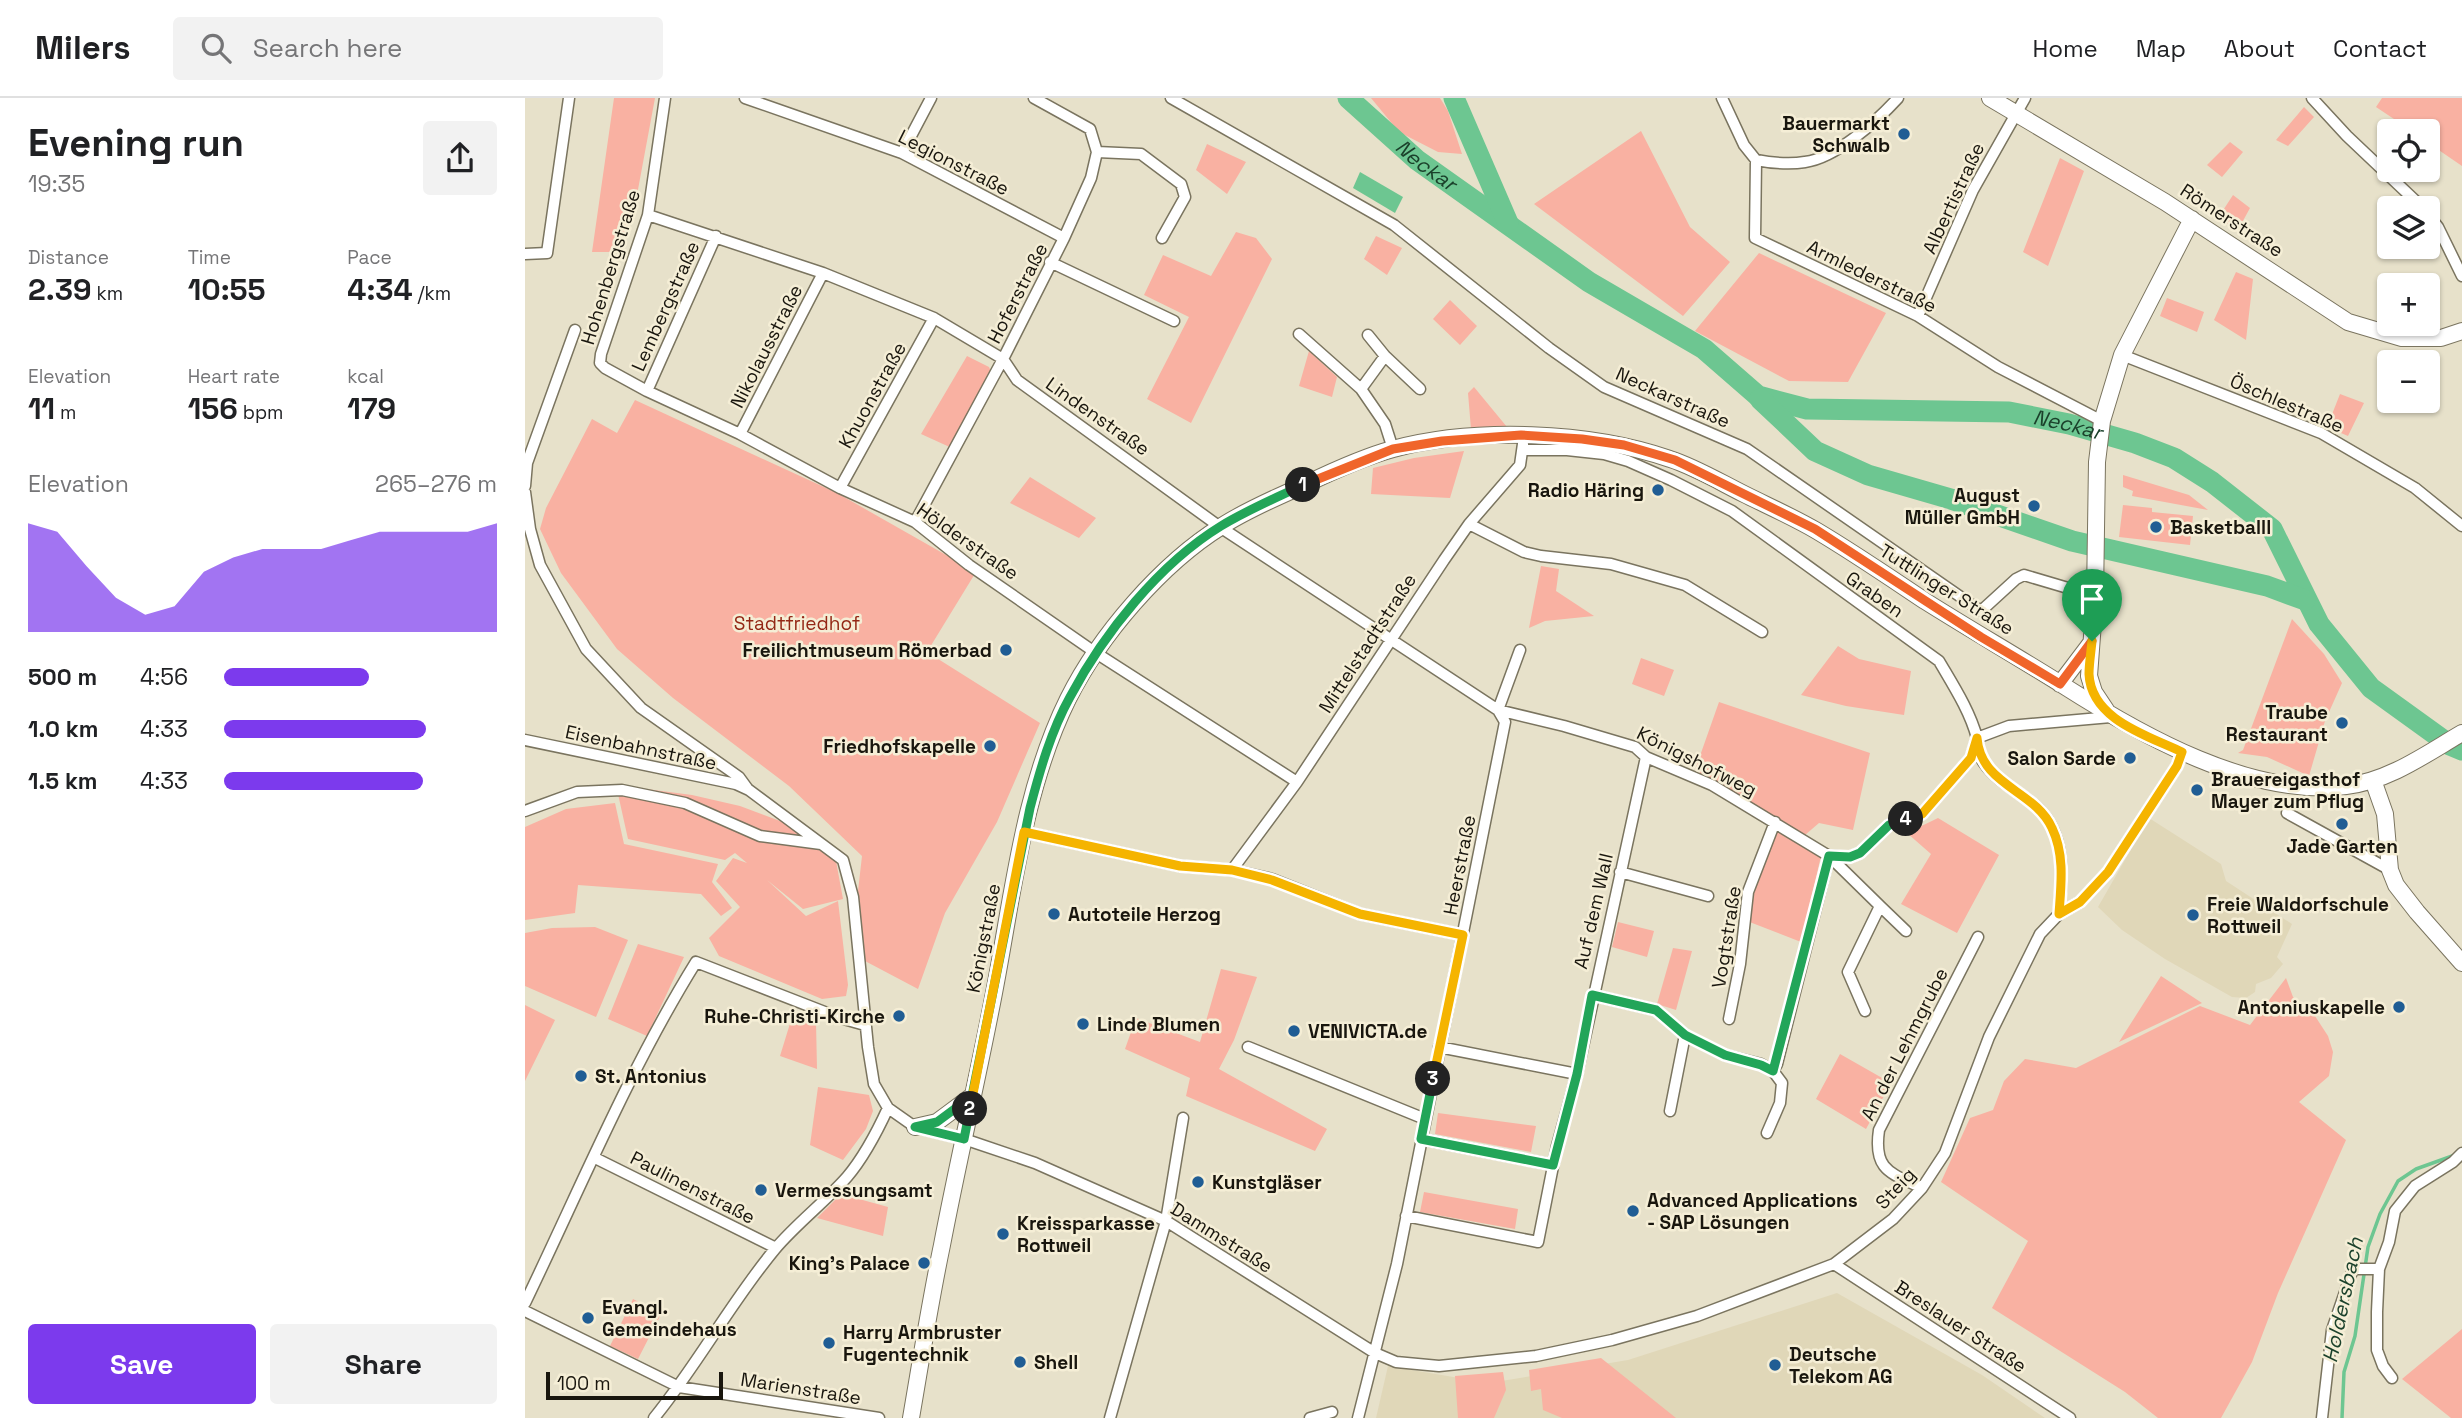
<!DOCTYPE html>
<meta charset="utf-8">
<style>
:root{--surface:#fff;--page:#f2f2f2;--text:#202124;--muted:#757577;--line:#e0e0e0;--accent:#7c3aed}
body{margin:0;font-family:"Space Grotesk",sans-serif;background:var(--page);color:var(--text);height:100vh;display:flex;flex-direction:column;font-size:26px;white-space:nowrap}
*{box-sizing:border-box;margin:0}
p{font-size:23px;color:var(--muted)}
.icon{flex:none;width:38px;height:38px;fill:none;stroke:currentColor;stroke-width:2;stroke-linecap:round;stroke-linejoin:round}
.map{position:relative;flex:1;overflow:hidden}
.sheet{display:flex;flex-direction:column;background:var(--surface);width:525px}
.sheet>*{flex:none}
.tools{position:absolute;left:1852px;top:21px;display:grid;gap:14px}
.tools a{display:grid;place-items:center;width:63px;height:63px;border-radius:7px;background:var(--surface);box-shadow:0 2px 5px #0004;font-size:35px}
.scale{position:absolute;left:21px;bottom:18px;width:177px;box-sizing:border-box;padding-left:7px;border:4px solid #19160e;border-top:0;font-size:19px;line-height:24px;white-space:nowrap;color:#19160e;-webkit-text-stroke:5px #f5eed6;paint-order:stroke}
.pin{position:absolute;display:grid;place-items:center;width:60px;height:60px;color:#fff;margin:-72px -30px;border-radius:50% 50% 50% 0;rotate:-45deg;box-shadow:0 0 7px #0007}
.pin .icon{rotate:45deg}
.km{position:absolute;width:35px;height:35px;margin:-18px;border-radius:50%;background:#222;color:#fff;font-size:19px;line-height:35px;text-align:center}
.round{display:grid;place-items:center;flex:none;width:74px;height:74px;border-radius:7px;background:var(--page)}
.summary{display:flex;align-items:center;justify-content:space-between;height:119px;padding:0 28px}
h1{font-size:38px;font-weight:700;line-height:52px}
.stats{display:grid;grid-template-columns:repeat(3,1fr);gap:10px;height:119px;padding:7px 28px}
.stats div{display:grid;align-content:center}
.stats b{font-size:30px;font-weight:700}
.stats small{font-size:19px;font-weight:400}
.stats p{font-size:19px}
.chart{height:196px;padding:14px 28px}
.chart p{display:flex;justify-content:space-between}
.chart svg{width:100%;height:126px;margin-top:7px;fill:var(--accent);opacity:.7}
.cta{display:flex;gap:14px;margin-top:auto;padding:14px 28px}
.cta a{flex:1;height:80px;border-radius:7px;background:var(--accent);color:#fff;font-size:28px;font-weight:700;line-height:80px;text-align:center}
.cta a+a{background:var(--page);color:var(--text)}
ul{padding:0 28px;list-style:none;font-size:23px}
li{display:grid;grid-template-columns:112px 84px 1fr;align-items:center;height:52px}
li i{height:18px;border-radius:9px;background:var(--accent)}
header{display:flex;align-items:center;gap:42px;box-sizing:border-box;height:98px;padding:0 35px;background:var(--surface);border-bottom:2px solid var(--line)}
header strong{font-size:33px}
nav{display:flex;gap:38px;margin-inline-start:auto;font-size:24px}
.search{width:490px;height:63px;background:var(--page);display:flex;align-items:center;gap:18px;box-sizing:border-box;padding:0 24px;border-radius:7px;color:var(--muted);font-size:26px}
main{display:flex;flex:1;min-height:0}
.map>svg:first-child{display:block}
.built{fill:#e0d7b8}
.green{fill:#f9b1a2}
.water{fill:#6dc691}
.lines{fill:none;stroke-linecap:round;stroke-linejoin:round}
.stream{stroke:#6dc691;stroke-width:3.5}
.river{stroke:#6dc691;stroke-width:21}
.street-casing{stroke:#7a745f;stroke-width:13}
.secondary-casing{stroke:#7a745f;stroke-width:18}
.street{stroke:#fff;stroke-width:10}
.secondary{stroke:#fff;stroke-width:16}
.split-1-casing{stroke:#fff;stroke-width:14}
.split-2-casing{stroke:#fff;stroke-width:14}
.split-3-casing{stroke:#fff;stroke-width:14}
.split-4-casing{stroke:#fff;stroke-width:14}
.split-5-casing{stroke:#fff;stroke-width:14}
.split-1{stroke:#f0652b;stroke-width:9}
.split-2{stroke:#22a559;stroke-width:9}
.split-3{stroke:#f5b400;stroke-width:9}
.split-4{stroke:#22a559;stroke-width:9}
.split-5{stroke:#f5b400;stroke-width:9}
.poi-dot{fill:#205d94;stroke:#f5eed6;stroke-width:2.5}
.labels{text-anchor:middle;stroke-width:5;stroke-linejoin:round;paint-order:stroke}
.poi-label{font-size:19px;font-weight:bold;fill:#19160e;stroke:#f5eed6;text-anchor:start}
.street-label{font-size:19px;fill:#19160e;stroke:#f5eed6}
.park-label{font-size:19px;fill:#942816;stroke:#f5eed6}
.water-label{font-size:21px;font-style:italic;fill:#1b412b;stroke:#f5eed6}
</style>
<header>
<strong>Milers</strong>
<div class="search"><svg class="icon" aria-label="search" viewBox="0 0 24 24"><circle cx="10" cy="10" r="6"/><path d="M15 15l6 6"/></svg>Search here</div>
<nav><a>Home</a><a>Map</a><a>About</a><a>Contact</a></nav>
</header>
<main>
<section class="sheet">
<div class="summary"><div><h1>Evening run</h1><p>19:35</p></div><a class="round"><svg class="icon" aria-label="share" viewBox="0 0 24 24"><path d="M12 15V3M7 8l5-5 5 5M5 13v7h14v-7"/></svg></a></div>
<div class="stats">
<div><p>Distance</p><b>2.39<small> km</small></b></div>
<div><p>Time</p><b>10:55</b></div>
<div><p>Pace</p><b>4:34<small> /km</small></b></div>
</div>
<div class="stats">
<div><p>Elevation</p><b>11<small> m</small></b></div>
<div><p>Heart rate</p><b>156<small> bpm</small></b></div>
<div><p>kcal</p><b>179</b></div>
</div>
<div class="chart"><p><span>Elevation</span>265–276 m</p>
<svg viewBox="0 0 160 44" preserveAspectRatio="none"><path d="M0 44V6L10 9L20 21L30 32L40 38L50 35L60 23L70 18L80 15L90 15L100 15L110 12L120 9L130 9L140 9L150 9L160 6V44z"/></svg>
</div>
<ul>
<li><b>500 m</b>4:56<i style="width:53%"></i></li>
<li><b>1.0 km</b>4:33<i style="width:74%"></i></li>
<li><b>1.5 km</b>4:33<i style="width:73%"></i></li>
</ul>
<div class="cta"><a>Save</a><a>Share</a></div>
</section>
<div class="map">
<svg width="1937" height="1320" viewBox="0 0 1937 1320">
<rect width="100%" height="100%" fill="#e7e1ca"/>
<path class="built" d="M1624,720L1696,766L1701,783L1767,826L1752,859L1758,866L1746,880L1731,886L1730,894L1721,900L1707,899L1640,861L1597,832L1573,809Z
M1312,1195L1457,1277L1520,1320H851L863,1268L964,1285L1103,1262Z"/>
<path class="green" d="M89,0H130L109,113L92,154H67Z
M846,0H915L923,13L937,56L913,54L874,34Z
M1857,0H1937V68L1902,44V33H1887L1851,9Z
M1779,9L1789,19L1763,48L1751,42Z
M1116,33L1165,129L1205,164L1158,218L1009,106Z
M1705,44L1718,54L1697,79L1682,67Z
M682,46L721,64L702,96L671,72Z
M1535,60L1559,73L1523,168L1498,154Z
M1708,97L1725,110L1713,132L1693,120Z
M711,134L731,140L747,161L666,325L622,301L664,219L619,197L638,157L686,178Z
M851,138L877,150L862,177L839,161Z
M1234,155L1361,215L1323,284L1264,283L1170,233Z
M1711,174L1728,181L1721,242L1689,222Z
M1642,200L1679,214L1672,234L1635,218Z
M925,202L952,228L935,247L908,221Z
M784,253L812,279L807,299L774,288Z
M442,258L464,269L467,276L429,351L396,336Z
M949,289L982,329L946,331L943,295Z
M1815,296L1839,305L1823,338L1802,329Z
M110,302L312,395L451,474L402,554L515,625L472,724L420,815L393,891L340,863L333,793L337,758L264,688L148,600L92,551L36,475L15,431L21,410L67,321L92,335Z
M939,353L925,400L846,396L848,370L889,360Z
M1598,377L1664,397L1683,412L1607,398L1608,393L1598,389Z
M505,379L571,420L554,440L485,405Z
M1598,407L1627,410V414L1668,418L1665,447L1594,439Z
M1016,468L1034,471L1031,493L1069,518L1020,523L1004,530Z
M1767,521L1799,556L1817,585L1800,623L1784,678L1742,659L1713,655L1718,652Z
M1313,548L1334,561L1386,573L1379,617L1321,608L1276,597Z
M1116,560L1149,572L1139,598L1107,586Z
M1194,604L1345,655L1328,732L1294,725L1280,737L1170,672Z
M91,687L167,697L215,708L263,726L311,763L318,801L278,811L242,782L281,818L313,803L323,887L321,898L297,901L194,858L184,840L215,809L191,783L208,760L222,765L210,755L200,762L103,741Z
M90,705L99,746L193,766L187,784L207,810L196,818L176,796L53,787L50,815L0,822V729L41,711Z
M1413,720L1474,757L1432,835L1376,806L1406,756L1382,735Z
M1253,734L1296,758L1276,844L1222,823L1227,796L1247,742Z
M1093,824L1129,833L1122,859L1087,849Z
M70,829L103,842L71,919L0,888V835L27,830Z
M113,846L159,859L122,938L83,921Z
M1148,850L1167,853L1151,912L1132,906Z
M696,871L732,879L709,942L694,971L802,1031L790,1053L661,998L665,980L600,951L611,920L675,944Z
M1636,878L1677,905L1594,944Z
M1761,880L1768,899L1790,918L1803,938L1808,954L1804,978L1774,1004L1821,1042L1753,1195L1727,1264L1696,1320H1633L1600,1294L1467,1210L1503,1143L1416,1084L1445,1020L1468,1012L1479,983L1500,961L1551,970L1675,908L1725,927Z
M0,907L30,922L0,983Z
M267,919L291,924L292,971L255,958Z
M1315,956L1366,985L1341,1031L1291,1001Z
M293,989L344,997L348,1013L341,1031L318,1062L285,1047Z
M913,1015L1011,1028L1006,1054L910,1036Z
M899,1094L993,1111L990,1131L895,1114Z
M316,1096L363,1109L358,1138L292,1120Z
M108,1201L136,1216L113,1261L85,1248Z
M1937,1231V1320H1926L1877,1281Z
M1076,1260L1151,1320H1037L1018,1312L1016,1291L1006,1293L1004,1272Z
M978,1274L981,1292L969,1320H933L930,1278Z"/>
<path class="water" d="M835,74L878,99L870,115L828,90Z"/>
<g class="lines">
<path class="stream" d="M1817,1320L1819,1274L1830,1238L1843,1149L1855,1116L1873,1083L1891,1071L1930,1057"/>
<g class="river">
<path id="s1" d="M823,0L892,62L1064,184L1179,251L1233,298L1282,311L1484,314L1544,326L1610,345L1649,360L1687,384L1747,431L1794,526L1846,590L1925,647L1937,652"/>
<path d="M929,0L983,125"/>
<path d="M1235,301L1290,353L1343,377L1426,401L1547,443L1742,488L1780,502"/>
</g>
<defs>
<path id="street" d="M140,0L123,117L76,256L75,265L80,270L122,293L215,336L315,390L390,424L444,467L571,555L772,684
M220,0L377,55L539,140
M646,0L869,127L1024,250L1079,289L1222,351L1456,513L1491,481L1499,477L1570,498
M1197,0L1219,47L1231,62L1230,140L1393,218L1473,269L1577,323
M1787,0L1822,38L1898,110
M572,54L616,56L656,86L660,99L637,140
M377,55L406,0
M1231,62C1247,65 1263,67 1280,64C1311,60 1352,23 1373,0
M1902,115L1913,129L1937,178
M123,117L298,175L409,220L478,261L492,282L695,429L973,612L1039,628L1110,649L1121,659L1187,687L1304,758L1325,759L1335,755L1364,727L1397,716L1446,660L1452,640
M0,156L22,155L44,0
M525,164L649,223
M1393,218L1448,92L1500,0
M774,236L836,291L860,326L868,351
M843,237L860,258L895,291
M1597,257L1796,335L1890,390L1937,428
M836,291L860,258
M122,293L191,138
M215,336L298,175
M999,352H1042L1079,356L1103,363L1146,382L1207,413L1414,563C1428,587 1445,613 1452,640C1454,650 1453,657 1459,665C1473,685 1496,694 1513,710C1542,738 1537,780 1534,816
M0,388L2,365L50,232
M315,390L409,220
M0,394L5,431L15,467L61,551L116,610L214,679L222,690
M390,424L478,261L539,140L566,80L572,54L565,31L509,0
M944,426L999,454L1016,458L1086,466L1160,487L1237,534
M973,612L995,552
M1452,640L1484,628L1586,619
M0,642L211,686L224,692L318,762L328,799L343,949L349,986L363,1010L390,1029L439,1041L510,1065L641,1123L850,1255L871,1264L914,1268L1011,1258L1087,1242L1172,1218L1309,1166L1368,1121L1397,1090L1420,1055L1464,939L1515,836L1534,816L1555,804L1583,774L1652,668L1657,654
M0,713L52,694L97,692L160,705L235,738L296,746
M1762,715L1865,772
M499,734L655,768L707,772L747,781L835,816L938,837
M1304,758L1355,808
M707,772L772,684L919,462L944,426L995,367L998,346
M1095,774L1183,798
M1067,897L1131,912L1160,937L1200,957L1236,966L1248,973L1257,985L1255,1005L1242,1035
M1340,913L1323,874L1355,808L1381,833
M1204,921L1215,866L1223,794L1250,724
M723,949L900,1021
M914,949L1052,976
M1248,973L1252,966L1304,758
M1145,1013L1160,937
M896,1041L1028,1067
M70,1060L251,1150
M1397,1090C1366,1075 1348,1073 1354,1032L1453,839
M881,1118L1013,1144L1032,1048L1052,976L1121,659
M1309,1166L1545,1320
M0,1205C55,1091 104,972 171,864L315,920L340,927
M0,1213L154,1289L354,1320
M1867,1280L1858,1268L1852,1252V1214L1854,1171L1864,1144L1870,1113L1890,1088L1928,1064L1937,1055
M129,1320C173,1266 206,1204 250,1151C272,1125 300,1104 322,1079C339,1059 352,1034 363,1010
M585,1320L641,1123L658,1020
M785,1320L807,1314
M833,1320L872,1166L980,624L973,612
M1797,1320L1807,1232L1828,1171H1854"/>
<path id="secondary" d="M1465,0L1640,104L1823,224L1877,240H1916L1937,233
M1535,586L1566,545
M1581,612L1569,594L1564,578L1570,498L1572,364L1577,323L1597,257L1667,121
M1848,682L1860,716L1865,772L1871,787L1892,814L1937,865
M390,1029L412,1024L447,998
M386,1320C396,1262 405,1204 417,1147C433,1063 453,979 469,895C488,797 498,692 543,601C575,537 636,466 697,428C723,411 753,399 781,386C808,373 838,359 868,351C950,329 1064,333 1145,361C1170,369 1195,384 1219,396C1243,408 1268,419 1292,433C1329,455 1364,479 1400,503C1446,532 1493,559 1539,588C1616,637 1726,700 1821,688C1864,683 1901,656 1937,635"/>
</defs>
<use href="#street" class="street-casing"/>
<use href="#secondary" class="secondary-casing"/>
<use href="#street" class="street"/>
<use href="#secondary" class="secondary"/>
</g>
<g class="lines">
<defs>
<path id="split-1" d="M778,387L868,351L917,343L996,337L1057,341L1099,347L1150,362L1290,431L1456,539L1535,586L1567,543"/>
<path id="split-2" d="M445,1011L439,1041L390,1029L412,1024L447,998L505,710C515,672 526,633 545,599C579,535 634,466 696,428C722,412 751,400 778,387"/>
<path id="split-3" d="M445,1011L499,734L655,768L707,772L747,782L835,816L938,837L908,981"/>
<path id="split-4" d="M908,981L896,1041L1028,1067L1052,976L1067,897L1131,912L1160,937L1200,957L1236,967L1248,973L1304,758L1325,759L1335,755L1364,727L1381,721"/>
<path id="split-5" d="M1381,721L1397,716L1446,660L1452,640C1456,688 1510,692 1527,730C1540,757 1536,787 1534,816L1555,804L1583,774L1652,668L1657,654C1624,638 1566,622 1564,576C1564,566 1566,554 1567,543"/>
</defs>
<use href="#split-1" class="split-1-casing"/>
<use href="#split-2" class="split-2-casing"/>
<use href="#split-3" class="split-3-casing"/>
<use href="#split-4" class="split-4-casing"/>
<use href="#split-5" class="split-5-casing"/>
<use href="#split-1" class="split-1"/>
<use href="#split-2" class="split-2"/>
<use href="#split-3" class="split-3"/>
<use href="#split-4" class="split-4"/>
<use href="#split-5" class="split-5"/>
</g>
<g class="poi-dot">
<circle cx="1379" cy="36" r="7"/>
<circle cx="1133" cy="392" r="7"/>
<circle cx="1509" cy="408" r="7"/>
<circle cx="1631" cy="429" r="7"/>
<circle cx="481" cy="552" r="7"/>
<circle cx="1817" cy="625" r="7"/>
<circle cx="465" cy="648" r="7"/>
<circle cx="1605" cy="660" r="7"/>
<circle cx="1672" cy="692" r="7"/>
<circle cx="1817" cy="726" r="7"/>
<circle cx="529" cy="816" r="7"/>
<circle cx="1668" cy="817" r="7"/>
<circle cx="1874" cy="909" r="7"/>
<circle cx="374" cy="918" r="7"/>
<circle cx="558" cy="926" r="7"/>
<circle cx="769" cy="933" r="7"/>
<circle cx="56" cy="978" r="7"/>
<circle cx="673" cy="1084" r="7"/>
<circle cx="236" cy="1092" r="7"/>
<circle cx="1108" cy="1113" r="7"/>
<circle cx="478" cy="1136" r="7"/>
<circle cx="399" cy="1165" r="7"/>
<circle cx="63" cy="1220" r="7"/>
<circle cx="304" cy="1245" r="7"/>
<circle cx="495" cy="1264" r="7"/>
<circle cx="1250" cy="1267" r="7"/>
</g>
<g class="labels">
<g class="poi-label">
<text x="1365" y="32" text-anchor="end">Bauermarkt<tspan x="1365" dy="22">Schwalb</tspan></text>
<text x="1119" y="399" text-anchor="end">Radio Häring</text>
<text x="1495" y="404" text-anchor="end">August<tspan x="1495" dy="22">Müller GmbH</tspan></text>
<text x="1645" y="436">Basketballl</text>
<text x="467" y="559" text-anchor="end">Freilichtmuseum Römerbad</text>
<text x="1803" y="621" text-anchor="end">Traube<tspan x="1803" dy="22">Restaurant</tspan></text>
<text x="451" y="655" text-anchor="end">Friedhofskapelle</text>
<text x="1591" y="667" text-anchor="end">Salon Sarde</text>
<text x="1686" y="688">Brauereigasthof<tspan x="1686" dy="22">Mayer zum Pflug</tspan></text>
<text x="1817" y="755" text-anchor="middle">Jade Garten</text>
<text x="1682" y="813">Freie Waldorfschule<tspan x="1682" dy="22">Rottweil</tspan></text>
<text x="543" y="823">Autoteile Herzog</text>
<text x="1860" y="916" text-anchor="end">Antoniuskapelle</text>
<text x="360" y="925" text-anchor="end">Ruhe-Christi-Kirche</text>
<text x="572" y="933">Linde Blumen</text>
<text x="783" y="940">VENIVICTA.de</text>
<text x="70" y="985">St. Antonius</text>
<text x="687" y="1091">Kunstgläser</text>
<text x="250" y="1099">Vermessungsamt</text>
<text x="1122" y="1109">Advanced Applications<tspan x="1122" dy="22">- SAP Lösungen</tspan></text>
<text x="492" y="1132">Kreissparkasse<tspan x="492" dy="22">Rottweil</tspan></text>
<text x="385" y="1172" text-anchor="end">King's Palace</text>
<text x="77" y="1216">Evangl.<tspan x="77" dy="22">Gemeindehaus</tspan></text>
<text x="318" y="1241">Harry Armbruster<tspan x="318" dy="22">Fugentechnik</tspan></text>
<text x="1264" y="1263">Deutsche<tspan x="1264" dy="22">Telekom AG</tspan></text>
<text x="509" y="1271">Shell</text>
</g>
<g class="street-label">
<text transform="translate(429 64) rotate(27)" y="7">Legionstraße</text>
<text transform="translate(1428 100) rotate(-65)" y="7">Albertistraße</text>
<text transform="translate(1707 122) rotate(33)" y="7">Römerstraße</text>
<text transform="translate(85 169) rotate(-73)" y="7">Hohenbergstraße</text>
<text transform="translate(1347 178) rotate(26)" y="7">Armlederstraße</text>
<text transform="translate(492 195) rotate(-63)" y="7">Hoferstraße</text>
<text transform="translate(140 208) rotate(-66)" y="7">Lembergstraße</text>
<text transform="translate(241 248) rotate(-63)" y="7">Nikolausstraße</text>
<text transform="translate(347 297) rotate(-61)" y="7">Khuonstraße</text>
<text transform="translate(1148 299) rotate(24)" y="7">Neckarstraße</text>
<text transform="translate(1762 305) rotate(23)" y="7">Öschlestraße</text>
<text transform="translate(573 318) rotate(35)" y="7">Lindenstraße</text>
<text transform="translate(443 443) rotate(35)" y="7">Hölderstraße</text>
<text transform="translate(1422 491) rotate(32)" y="7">Tuttlinger Straße</text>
<text transform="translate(1350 496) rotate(35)" y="7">Graben</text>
<text transform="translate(842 545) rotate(-57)" y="7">Mittelstadtstraße</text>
<text transform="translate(116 649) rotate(12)" y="7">Eisenbahnstraße</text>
<text transform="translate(1172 663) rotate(27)" y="7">Königshofweg</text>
<text transform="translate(934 767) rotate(-79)" y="7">Heerstraße</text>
<text transform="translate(1068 813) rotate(-77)" y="7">Auf dem Wall</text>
<text transform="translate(1201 839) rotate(-81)" y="7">Vogtstraße</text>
<text transform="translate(458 840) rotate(-79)" y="7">Königstraße</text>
<text transform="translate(1379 946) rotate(-63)" y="7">An der Lehmgrube</text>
<text transform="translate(168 1089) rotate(27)" y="7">Paulinenstraße</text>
<text transform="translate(1370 1090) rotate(-47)" y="7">Steig</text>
<text transform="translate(697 1139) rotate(32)" y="7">Dammstraße</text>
<text transform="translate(1436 1228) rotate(33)" y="7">Breslauer Straße</text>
<text transform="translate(276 1290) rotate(9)" y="7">Marienstraße</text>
</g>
<g class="park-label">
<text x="272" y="532">Stadtfriedhof</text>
</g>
<g class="water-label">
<text dy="7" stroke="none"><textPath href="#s1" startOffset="103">Neckar</textPath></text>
<text dy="7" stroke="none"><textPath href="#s1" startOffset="821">Neckar</textPath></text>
<text transform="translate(1818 1202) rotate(-78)" y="7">Holdersbach</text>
</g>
</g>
</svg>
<div class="tools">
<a><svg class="icon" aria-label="locate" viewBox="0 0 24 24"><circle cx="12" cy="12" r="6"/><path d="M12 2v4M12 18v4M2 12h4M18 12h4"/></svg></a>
<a><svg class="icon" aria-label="layers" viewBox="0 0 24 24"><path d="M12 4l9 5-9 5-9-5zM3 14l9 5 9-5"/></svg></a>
<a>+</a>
<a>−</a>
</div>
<div class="scale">100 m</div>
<div class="pin" style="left:1567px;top:543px;background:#1e9e55"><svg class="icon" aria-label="arrive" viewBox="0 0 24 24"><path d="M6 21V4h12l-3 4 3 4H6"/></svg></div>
<b class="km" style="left:778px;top:387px">1</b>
<b class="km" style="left:445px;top:1011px">2</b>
<b class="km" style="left:908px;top:981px">3</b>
<b class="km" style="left:1381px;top:721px">4</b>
</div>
</main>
